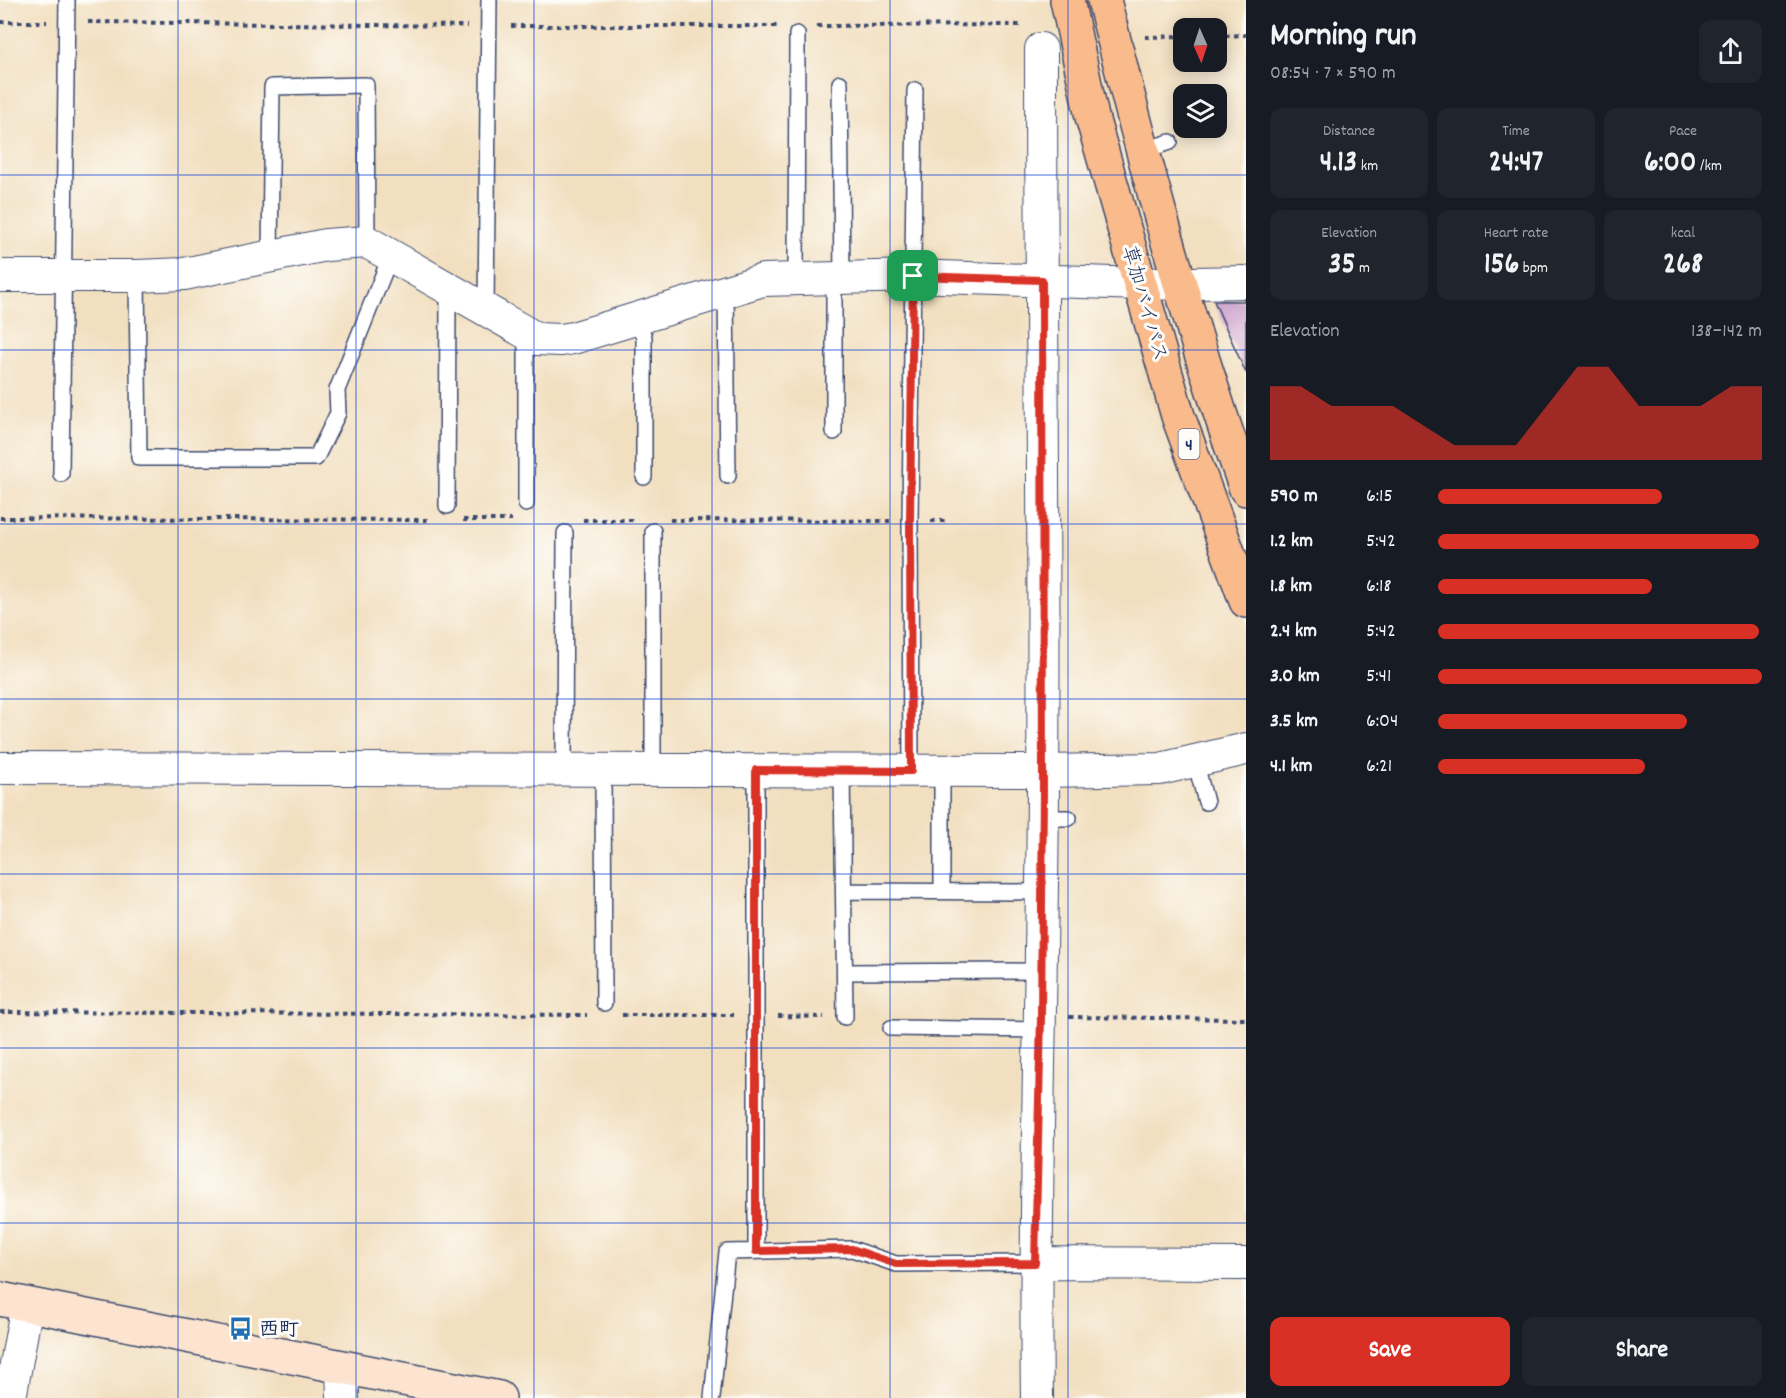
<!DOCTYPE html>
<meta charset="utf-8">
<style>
:root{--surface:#171b24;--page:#20242c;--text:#f1f3f6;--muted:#9ea1a6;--accent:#d93025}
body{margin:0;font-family:Dekko,"Klee One",sans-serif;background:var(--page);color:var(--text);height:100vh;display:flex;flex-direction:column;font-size:22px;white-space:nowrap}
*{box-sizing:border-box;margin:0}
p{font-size:20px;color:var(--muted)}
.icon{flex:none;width:33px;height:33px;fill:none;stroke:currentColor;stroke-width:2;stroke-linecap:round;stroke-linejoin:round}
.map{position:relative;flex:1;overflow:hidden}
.panel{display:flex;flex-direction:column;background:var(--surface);width:540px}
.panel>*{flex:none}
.needle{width:39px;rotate:177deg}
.tools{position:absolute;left:1173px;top:18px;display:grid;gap:12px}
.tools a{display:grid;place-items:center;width:54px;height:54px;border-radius:12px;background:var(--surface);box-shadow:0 3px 15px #0003;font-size:30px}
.pin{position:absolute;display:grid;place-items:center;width:51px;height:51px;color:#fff;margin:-26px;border-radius:12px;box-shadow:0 3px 9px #0006}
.round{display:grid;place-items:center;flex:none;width:63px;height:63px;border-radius:12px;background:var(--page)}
.headline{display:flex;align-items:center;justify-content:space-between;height:102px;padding:0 24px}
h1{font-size:33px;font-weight:700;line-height:45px}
.metrics{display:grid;grid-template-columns:repeat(3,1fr);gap:9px;height:102px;padding:6px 24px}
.metrics div{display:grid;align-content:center;border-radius:12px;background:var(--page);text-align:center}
.metrics b{font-size:30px;font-weight:700}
.metrics small{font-size:16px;font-weight:400}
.metrics p{font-size:16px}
.chart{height:168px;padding:12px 24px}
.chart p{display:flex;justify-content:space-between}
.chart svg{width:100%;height:108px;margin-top:6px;fill:var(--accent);opacity:.7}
.button{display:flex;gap:12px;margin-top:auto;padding:12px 24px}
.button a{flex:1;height:69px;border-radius:12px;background:var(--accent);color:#fff;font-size:24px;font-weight:700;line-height:69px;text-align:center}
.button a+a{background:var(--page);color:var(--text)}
ul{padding:0 24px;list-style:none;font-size:20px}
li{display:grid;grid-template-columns:96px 72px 1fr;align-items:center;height:45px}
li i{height:15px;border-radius:8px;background:var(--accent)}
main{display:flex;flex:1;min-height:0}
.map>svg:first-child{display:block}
.building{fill:#c99dca}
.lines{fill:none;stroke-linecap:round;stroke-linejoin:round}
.lane-casing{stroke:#3b496d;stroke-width:18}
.street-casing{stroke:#3b496d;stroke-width:34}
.secondary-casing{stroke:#3b496d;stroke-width:36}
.highway-casing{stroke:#3b496d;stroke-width:36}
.path{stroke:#3b496d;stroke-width:4;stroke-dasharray:4.5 4.5;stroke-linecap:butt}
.lane{stroke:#fff;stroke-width:15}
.street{stroke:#fff;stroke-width:32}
.secondary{stroke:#fde4d1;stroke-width:33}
.highway{stroke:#fabb8c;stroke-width:33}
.route-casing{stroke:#fff;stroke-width:12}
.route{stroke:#d93025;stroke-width:8}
.grid{fill:none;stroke:#1d4ed8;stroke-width:1.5;stroke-opacity:0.55}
.labels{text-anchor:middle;stroke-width:6;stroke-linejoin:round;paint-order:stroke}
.shield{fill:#fdfcf7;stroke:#5f6c8c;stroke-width:1.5}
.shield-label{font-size:18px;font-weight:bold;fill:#1b2f5e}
.street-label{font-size:20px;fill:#1b2f5e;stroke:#fdfcf7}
.poi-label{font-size:20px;font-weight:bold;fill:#1b2f5e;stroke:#fdfcf7;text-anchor:start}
</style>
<main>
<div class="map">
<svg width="1246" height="1398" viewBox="0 0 1246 1398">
<rect width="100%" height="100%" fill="#fdfcf7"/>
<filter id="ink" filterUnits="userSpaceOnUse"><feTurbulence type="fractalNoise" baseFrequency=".0167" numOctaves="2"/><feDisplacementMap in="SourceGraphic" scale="12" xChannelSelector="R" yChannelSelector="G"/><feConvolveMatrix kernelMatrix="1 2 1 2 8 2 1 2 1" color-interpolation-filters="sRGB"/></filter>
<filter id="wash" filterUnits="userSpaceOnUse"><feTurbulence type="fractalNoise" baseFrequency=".008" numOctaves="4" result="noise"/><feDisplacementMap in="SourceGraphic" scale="24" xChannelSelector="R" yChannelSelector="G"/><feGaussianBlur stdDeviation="1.35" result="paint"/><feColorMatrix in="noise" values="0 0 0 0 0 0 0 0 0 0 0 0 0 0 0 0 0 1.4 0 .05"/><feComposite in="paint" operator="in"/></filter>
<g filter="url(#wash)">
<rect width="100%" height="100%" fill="#f2dfc0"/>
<g id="blocks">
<path class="building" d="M1214,301H1246V373Z"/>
</g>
</g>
<g filter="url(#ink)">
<use href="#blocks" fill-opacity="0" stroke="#3b496d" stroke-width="1.5"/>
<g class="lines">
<defs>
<path id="lane" d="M840,83L842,278
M1142,151L1170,142
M270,256L272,87L366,85L367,242
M137,276L139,458H316L338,413L337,390L391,255
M796,279L797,34
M726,292L728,476
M486,310L489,0
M636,319L644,337V477
M834,432V279
M61,474L67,0
M526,504V342L529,334
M447,506L448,301L453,290
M653,531V770
M1195,761L1206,802
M564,770L565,533
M603,770L604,1003
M756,770V1251
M842,770L845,1017
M911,771L910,521L915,90
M1043,818H1069
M844,891L1042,892
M942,891V771
M845,972L1042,971
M891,1028L1040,1030
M712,1398L727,1252L852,1249L896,1264L1035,1263"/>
<path id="street" d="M0,276H137L184,274L326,245L367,242L537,339L561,340L573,338L763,280L913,276L1140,284L1246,282
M0,768L1043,771L1160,769L1246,749
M1035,1263L1246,1264
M342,1367L343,1398
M10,1398L27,1304
M1037,1398C1034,1195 1042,991 1043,788C1045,542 1041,296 1041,49"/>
<path id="secondary" d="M0,1299L499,1398"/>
<path id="highway" d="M1067,0L1092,117L1178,416L1246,601
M1104,0C1145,165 1189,328 1246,489"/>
</defs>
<use href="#lane" class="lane-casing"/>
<use href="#street" class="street-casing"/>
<use href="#secondary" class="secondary-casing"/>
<use href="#highway" class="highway-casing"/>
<path class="path" d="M0,22H47
M88,22L467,26
M511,26H779
M817,26L1022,25
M1216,36L1246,35
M1145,37L1184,36
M0,518L431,520
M463,520H512
M583,520H635
M670,520L890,521
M931,521H948
M0,1012L587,1015
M622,1015H734
M778,1016L824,1017
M1069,1017L1246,1019"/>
<use href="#lane" class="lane"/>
<use href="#street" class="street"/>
<use href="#secondary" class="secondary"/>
<use href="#highway" class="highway"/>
</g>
</g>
<g class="lines" filter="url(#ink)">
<defs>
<path id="route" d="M913,276L1042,280L1043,792L1041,1017L1035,1263L896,1264L852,1249L756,1251V770L911,771L910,521Z"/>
</defs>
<use href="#route" class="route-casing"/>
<use href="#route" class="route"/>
</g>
<path class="grid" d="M178,0V1398M356,0V1398M534,0V1398M712,0V1398M890,0V1398M1068,0V1398M0,175H1246M0,350H1246M0,524H1246M0,699H1246M0,874H1246M0,1048H1246M0,1223H1246"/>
<defs>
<symbol id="bus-bare" viewBox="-9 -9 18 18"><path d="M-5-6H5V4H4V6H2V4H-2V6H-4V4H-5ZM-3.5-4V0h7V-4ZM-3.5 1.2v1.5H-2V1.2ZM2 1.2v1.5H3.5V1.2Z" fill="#1f6fb2" stroke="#fdfcf7" stroke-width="2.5" paint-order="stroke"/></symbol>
</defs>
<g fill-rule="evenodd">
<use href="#bus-bare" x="224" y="1312" width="33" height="33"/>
</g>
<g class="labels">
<rect class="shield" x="1178.5" y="429" width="21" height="30" rx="4.5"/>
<g class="shield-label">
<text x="1189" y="450">4</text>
</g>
<g class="street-label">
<text transform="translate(1146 303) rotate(74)" y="7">草加バイパス</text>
</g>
<g class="poi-label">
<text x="259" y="1335">西町</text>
</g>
</g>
</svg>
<div class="tools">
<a><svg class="needle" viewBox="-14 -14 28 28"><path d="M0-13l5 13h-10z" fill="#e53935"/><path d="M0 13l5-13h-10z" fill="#9ea1a6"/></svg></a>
<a><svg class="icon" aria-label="layers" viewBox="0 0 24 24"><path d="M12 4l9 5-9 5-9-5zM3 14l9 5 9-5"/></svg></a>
</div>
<div class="pin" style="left:913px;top:276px;background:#1e9e55"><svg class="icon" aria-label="arrive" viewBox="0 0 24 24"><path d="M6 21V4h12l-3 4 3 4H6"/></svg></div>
</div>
<section class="panel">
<div class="headline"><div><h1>Morning run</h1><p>08:54 · 7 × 590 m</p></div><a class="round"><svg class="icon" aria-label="share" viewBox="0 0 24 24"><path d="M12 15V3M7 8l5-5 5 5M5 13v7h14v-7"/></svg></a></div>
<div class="metrics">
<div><p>Distance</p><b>4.13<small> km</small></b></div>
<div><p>Time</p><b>24:47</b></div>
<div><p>Pace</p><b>6:00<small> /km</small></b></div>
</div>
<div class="metrics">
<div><p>Elevation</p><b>35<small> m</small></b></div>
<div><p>Heart rate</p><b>156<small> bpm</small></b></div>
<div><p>kcal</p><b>268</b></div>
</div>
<div class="chart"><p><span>Elevation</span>138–142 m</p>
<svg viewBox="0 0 160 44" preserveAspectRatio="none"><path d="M0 44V14L10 14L20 22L30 22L40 22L50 30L60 38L70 38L80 38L90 22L100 6L110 6L120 22L130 22L140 22L150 14L160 14V44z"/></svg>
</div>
<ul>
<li><b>590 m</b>6:15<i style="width:69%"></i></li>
<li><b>1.2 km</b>5:42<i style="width:99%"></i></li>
<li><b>1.8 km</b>6:18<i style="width:66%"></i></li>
<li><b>2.4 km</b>5:42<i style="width:99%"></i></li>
<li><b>3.0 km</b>5:41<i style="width:100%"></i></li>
<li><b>3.5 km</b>6:04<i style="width:77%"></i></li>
<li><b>4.1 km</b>6:21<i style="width:64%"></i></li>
</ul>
<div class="button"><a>Save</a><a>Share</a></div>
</section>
</main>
